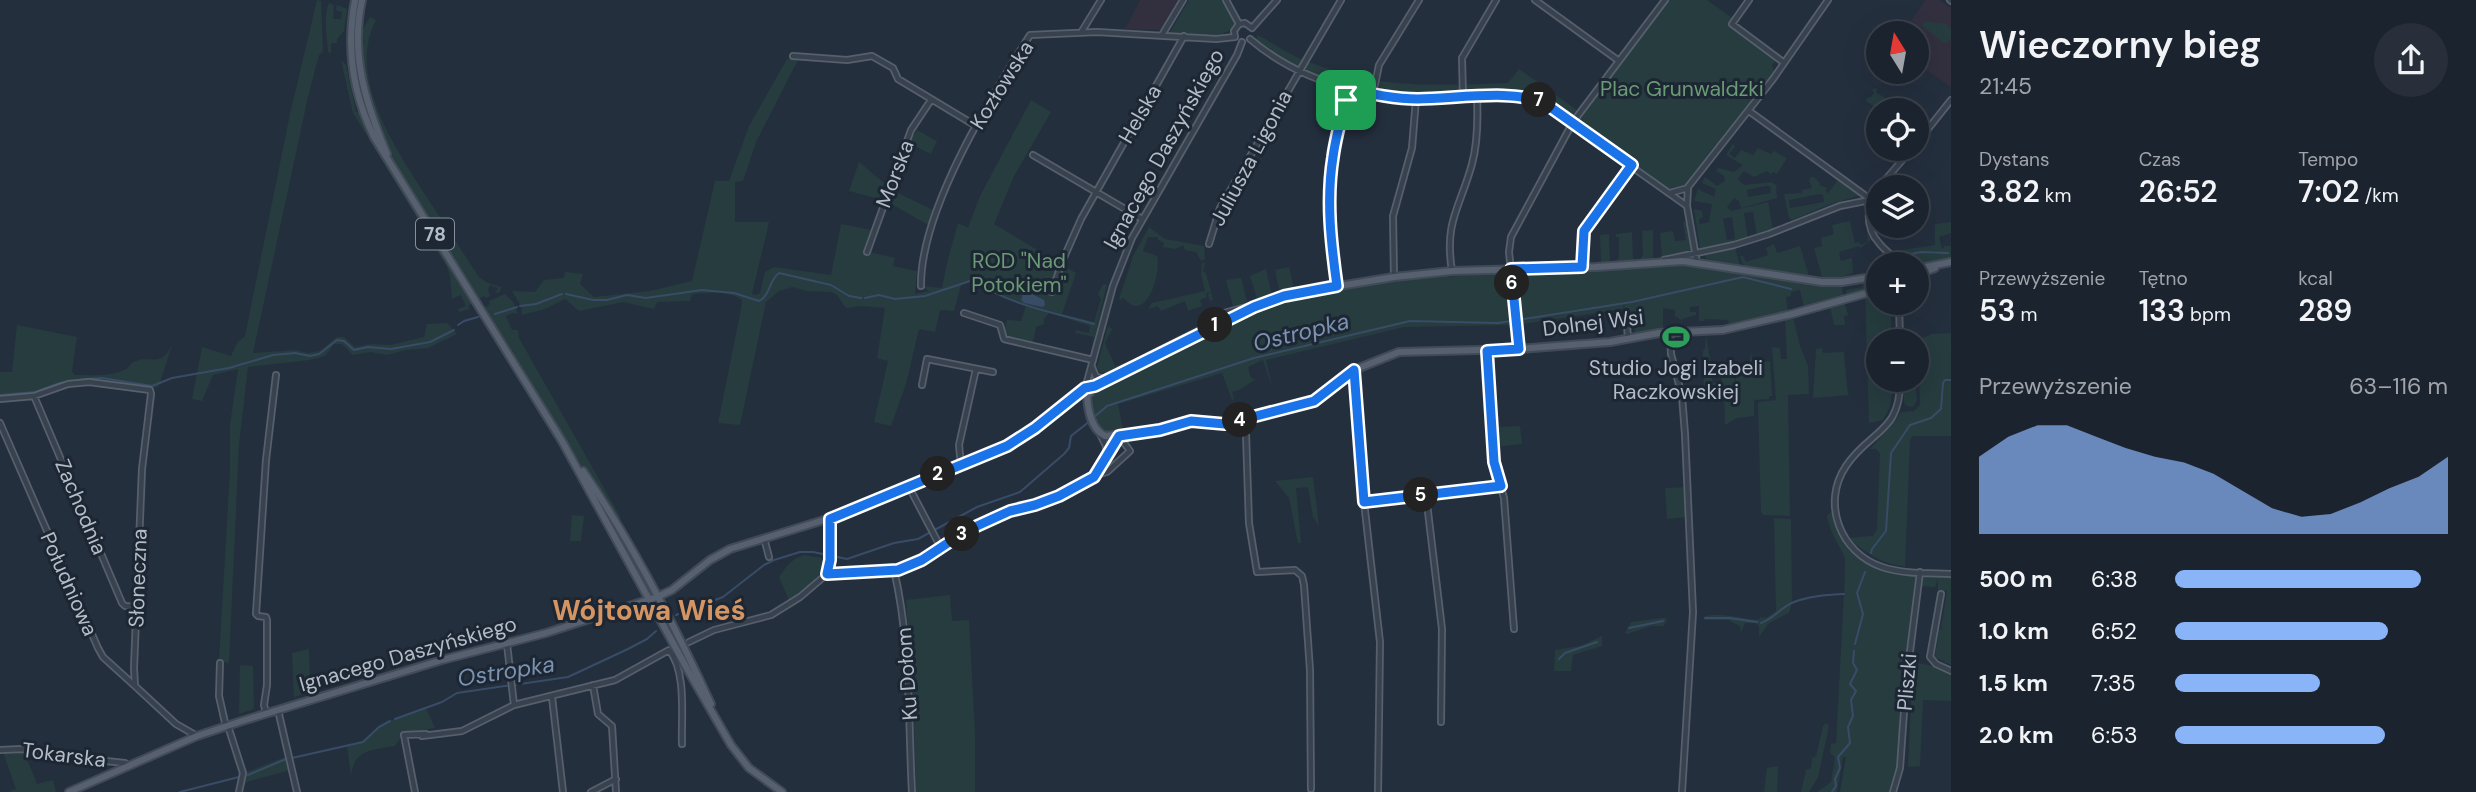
<!DOCTYPE html>
<html lang="pl">
<meta charset="utf-8">
<style>
:root{--surface:#1b232e;--page:#282f3a;--text:#f1f3f6;--muted:#a0a4aa;--line:#39404a;--accent:#8ab4f8}
body{margin:0;font-family:"DM Sans",sans-serif;background:var(--page);color:var(--text);height:100vh;display:flex;flex-direction:column;font-size:26px;white-space:nowrap}
*{box-sizing:border-box;margin:0}
p{font-size:23px;color:var(--muted)}
.icon{flex:none;width:38px;height:38px;fill:none;stroke:currentColor;stroke-width:2;stroke-linecap:round;stroke-linejoin:round}
.map{position:relative;flex:1;overflow:hidden}
.panel{display:flex;flex-direction:column;background:var(--surface);width:525px}
.panel>*{flex:none}
.needle{width:46px;rotate:349deg}
.buttons{position:absolute;left:1866px;top:21px;display:grid;gap:14px}
.buttons a{display:grid;place-items:center;width:63px;height:63px;border-radius:50%;background:var(--surface);box-shadow:0 7px 28px #0002,0 0 0 2px var(--line);font-size:35px}
.pin{position:absolute;display:grid;place-items:center;width:60px;height:60px;color:#fff;margin:-30px;border-radius:14px;box-shadow:0 4px 10px #0006}
.km{position:absolute;width:35px;height:35px;margin:-18px;border-radius:50%;background:#222;color:#fff;font-size:19px;line-height:35px;text-align:center}
.round{display:grid;place-items:center;flex:none;width:74px;height:74px;border-radius:37px;background:var(--page)}
.headline{display:flex;align-items:center;justify-content:space-between;height:119px;padding:0 28px}
h1{font-size:38px;font-weight:600;line-height:52px}
.figures{display:grid;grid-template-columns:repeat(3,1fr);gap:10px;height:119px;padding:7px 28px}
.figures div{display:grid;align-content:center}
.figures b{font-size:30px;font-weight:600}
.figures small{font-size:19px;font-weight:400}
.figures p{font-size:19px}
.chart{height:196px;padding:14px 28px}
.chart p{display:flex;justify-content:space-between}
.chart svg{width:100%;height:126px;margin-top:7px;fill:var(--accent);opacity:.7}
ul{padding:0 28px;list-style:none;font-size:23px}
li{display:grid;grid-template-columns:112px 84px 1fr;align-items:center;height:52px}
li i{height:18px;border-radius:9px;background:var(--accent)}
main{display:flex;flex:1;min-height:0}
.map>svg:first-child{display:block}
.medical{fill:#32303f}
.green{fill:#263c3f;fill-rule:evenodd}
.water{fill:#394c67}
.lines{fill:none;stroke-linecap:round;stroke-linejoin:round}
.stream{stroke:#394c67;stroke-width:2}
.minor-casing{stroke:#565f6c;stroke-width:8}
.major-casing{stroke:#414a57;stroke-width:10}
.minor{stroke:#38414e;stroke-width:4.5}
.major{stroke:#56606e;stroke-width:6}
.route-casing{stroke:#fff;stroke-width:14}
.route{stroke:#1a73e8;stroke-width:9}
.labels{text-anchor:middle;stroke-width:6;stroke-linejoin:round;paint-order:stroke}
.shield{fill:#1d2633;stroke:#878f9c;stroke-width:2}
.shield-label{font-size:19px;font-weight:bold;fill:#b4bcc9}
.street-label{font-size:21px;fill:#b4bcc9;stroke:#1d2633}
.park-label{font-size:21px;fill:#6b9a76;stroke:#1d2633}
.poi-label{font-size:21px;fill:#b4bcc9;stroke:#1d2633}
.water-label{font-size:23px;font-style:italic;fill:#7c92b1;stroke:#1d2633}
.district-label{font-size:28px;font-weight:bold;fill:#d59563;stroke:#1d2633}
</style>
<main>
<div class="map">
<svg width="1951" height="792" viewBox="0 0 1951 792">
<rect width="100%" height="100%" fill="#242f3e"/>
<path class="medical" d="M1140,0H1179L1161,30L1125,29Z
M1926,0H1939L1951,8V87L1916,63V33H1902Z"/>
<path class="green" d="M317,0L321,1L323,52L319,55L308,97L253,353L295,350L308,353L320,351L337,337H344L355,347L371,344L390,345L424,337L427,324L447,323L457,334L428,348L406,350L387,355L371,352L353,355L342,344H334L325,356L310,360L248,367L239,444L229,663L219,661L230,470V425L238,369L213,375L202,401L192,399L202,347L231,356L237,343L245,336L290,114Z
M1189,0H1223L1237,24C1222,42 1193,34 1172,33L1170,32Z
M1667,0H1707L1732,18L1729,25L1776,60L1772,66L1775,73L1686,186L1669,190L1576,122Z
M329,3L334,5L333,19H341L342,12L336,10L337,5L347,9L344,31L337,39V43H331V53L328,52C327,37 323,16 329,3Z
M370,17L376,20C346,77 396,149 426,196C444,223 461,250 479,277L488,283L501,287L500,292L495,293L498,288L490,285L488,289L490,296L486,298L484,296L479,299C443,242 393,177 372,113C366,96 365,77 361,60L364,55L362,48L364,40L360,34Z
M1925,21L1946,24L1951,29V37L1948,42L1944,43L1922,26Z
M1258,35C1274,44 1289,55 1306,61C1378,89 1432,86 1508,83L1519,69L1577,110L1571,118C1560,111 1548,100 1534,96C1510,88 1479,94 1453,95C1387,98 1306,88 1256,39Z
M787,59L798,60L756,142L743,181L735,182V222H769L752,294L756,295L760,293L765,272L774,267L831,275L841,224L872,230L865,251L895,258L893,266L917,271L915,294L929,291L921,286L942,288L948,259L958,223L968,228L980,196L1031,100L1051,112L1014,176L994,224L1076,273L1062,314L1094,322L1101,299L1098,294L1103,284L1107,285L1094,334L1108,288V290L1089,356L1094,337L1075,333L1076,330L1089,333L1090,326L1050,313V311L1046,310L1049,313L1044,319V324L1036,327L1033,342L1003,336L1007,320L1021,321L1026,306C1017,303 1007,300 999,295C982,283 979,278 958,284L961,285L954,311L940,310L935,332L919,329L906,384L891,426L874,422L888,361L877,358L885,308L861,306L846,308L837,295L831,292L806,291L793,287L779,291L766,302L740,425L718,423L741,309L742,300C728,290 708,293 692,294L690,301L657,302L654,309L623,302L579,311L565,299L545,309L522,315L521,306L512,291L535,292L544,280L564,278L565,272L583,274L580,284L594,297L650,291L692,281L715,181H729L749,126Z
M341,60L346,65L356,112H358L368,127L473,303L468,306L470,309L459,312L458,309L466,306L461,295L452,299L450,276L447,267L353,113Z
M1874,88L1878,89L1876,92L1881,96L1883,93L1882,96L1887,100L1890,98L1888,100L1892,104L1895,101L1899,105L1897,110H1879L1866,101L1867,98L1871,97L1874,93L1872,90Z
M917,130L937,141L931,154L909,143Z
M1733,144L1735,146L1729,154L1735,158L1741,150L1753,155L1758,148L1771,154L1774,151L1787,158L1777,174L1773,172L1771,175L1767,171L1754,177L1744,171L1738,179L1744,185L1771,182L1776,185L1777,198L1741,208L1739,201L1734,198L1727,207L1731,211L1768,202L1773,230L1757,236L1753,212L1744,213L1748,239L1700,250L1694,209L1702,211L1703,217L1699,219L1700,224L1709,222L1712,204L1694,201L1698,189L1714,197L1716,189L1702,183L1705,177L1717,186L1725,181L1724,176L1716,171L1718,168L1734,172L1743,165L1726,155ZM1765,186H1770L1771,193L1748,197L1747,190ZM1732,217L1735,239L1727,240L1723,219Z
M859,162L884,183L879,199L849,191Z
M1811,177H1814L1820,183L1819,185L1827,188L1825,191L1828,193L1838,180L1858,194V196L1828,205L1792,220L1789,218L1784,194L1802,193V190L1812,188L1809,180ZM1820,194L1823,195L1824,202L1790,208L1789,200Z
M890,189L937,212L932,227L886,201Z
M1687,221L1691,251L1662,257L1660,233L1673,231L1675,241L1686,240L1683,222Z
M1850,221L1855,243L1858,242L1862,245L1868,242L1867,233L1871,240L1860,248L1859,246L1839,252L1841,261L1852,258L1853,273L1843,277H1822L1814,248L1822,246L1821,238L1834,234L1832,225Z
M1951,222V233L1939,237L1942,249L1945,246H1951V258C1935,263 1916,270 1902,261L1905,260L1902,250L1935,245V224Z
M1149,227L1165,239L1204,246L1205,259L1201,261L1196,252L1185,250L1183,245L1176,249L1163,247L1164,243L1158,240V237H1148L1143,251L1157,256C1162,271 1146,328 1123,297L1122,300L1119,299L1133,256Z
M1653,230V258L1640,260L1643,255L1642,231Z
M1632,232L1633,260L1617,261L1619,257V237H1616V234Z
M1609,234L1610,263H1601L1600,235Z
M1774,244L1777,253L1800,246L1809,276L1744,267L1740,256H1743L1746,262L1768,255L1766,248Z
M1735,247L1740,266L1706,259L1705,255Z
M1202,262L1205,263L1203,271L1206,273L1213,300L1210,301L1208,295L1210,292L1206,293L1207,297L1200,300L1202,306L1188,311L1185,301L1161,311L1158,306L1148,309L1152,303L1205,291L1201,274Z
M1673,264L1799,282L1846,284L1874,281L1875,287L1866,291L1878,293V303H1891V341H1878V380H1894L1890,407L1883,420L1869,423L1865,291L1847,296L1846,290L1862,287L1863,284L1842,286L1843,296L1804,307L1800,290L1791,292V296L1786,297L1788,312L1729,325L1728,320L1705,319L1704,321H1699V306L1690,307V312H1696V315L1682,319L1681,328V320L1675,316V310L1663,308V329L1635,333L1634,326L1627,327L1624,303L1623,309L1522,324L1515,275L1601,271Z
M1289,267L1294,289L1280,293L1275,270Z
M1266,269L1272,295L1257,299L1250,276Z
M1501,273L1508,276L1512,325L1404,327L1266,360L1273,390L1263,360L1248,367L1251,378L1256,379L1239,390L1232,392L1234,399L1232,400L1222,373L1118,404L1123,431L1105,433L1096,422L1090,397L1093,391L1258,308L1337,290L1400,280Z
M1241,278L1247,302L1233,306L1226,280Z
M505,294L513,302L518,314L513,313L506,316L512,330H518L519,338L621,518L618,520L565,440L484,308L490,304L489,301Z
M1845,304L1848,315L1844,316L1845,325H1834L1830,307Z
M1215,318L1218,319L1217,322L1157,353H1145L1199,325Z
M1793,318L1800,346L1808,366L1809,394L1788,395L1790,516L1763,515L1761,512L1758,405L1759,402L1776,400L1772,347L1780,348L1781,359H1787L1785,320Z
M17,325L77,337L72,371L75,375C90,375 112,377 126,369C129,368 130,363 134,362C151,353 159,370 172,345L159,386L150,390L101,382L68,384L34,396L0,399V372H12Z
M1108,326L1112,329L1105,343L1115,366L1133,360L1107,374L1100,372L1097,367Z
M1951,333V436H1913L1910,440L1905,566C1883,565 1865,552 1848,538L1873,536L1877,529L1880,454L1876,449H1870L1891,426L1901,412L1914,411L1920,405L1919,369L1921,367L1922,338L1932,334Z
M1706,335L1710,360L1709,377H1712L1713,383L1722,382L1721,372L1712,371L1723,370L1724,365L1736,381V372H1753L1752,365H1749L1751,352L1753,364L1770,361L1772,396H1769V399L1754,400V416L1737,418L1725,425L1724,390H1704L1703,365H1707V361L1703,360V351L1705,349Z
M1822,348L1823,353L1844,352L1848,395L1813,398L1816,349Z
M1904,380H1915L1917,400L1913,407L1907,406L1904,403Z
M1520,426L1522,444L1495,447L1494,427Z
M1313,477L1319,526L1313,517L1308,487L1296,488L1301,543H1298L1289,498L1275,481Z
M1686,487L1687,517L1667,519L1665,488Z
M1835,508C1849,561 1869,565 1920,572L1918,585H1913L1915,588L1902,694L1899,764L1890,792H1840L1846,757H1843L1837,792H1817L1831,782L1835,757L1830,753L1831,744L1836,743L1845,575C1844,570 1846,561 1844,556C1838,542 1830,533 1827,516Z
M572,515L584,516L581,541H570Z
M1774,518L1791,519L1792,602L1789,613L1769,623L1759,637V626L1756,623H1745L1741,633L1740,626L1728,620H1704L1705,616C1724,612 1740,619 1759,620L1760,617L1766,618L1776,611Z
M804,555L829,559C819,579 808,588 789,600L779,577C787,566 791,559 804,555Z
M1924,576L1951,577V665L1935,657L1939,630L1943,628H1941L1947,591L1938,590V579L1935,587L1921,586Z
M950,595L952,621L969,620L975,732V792H916L914,722L906,600Z
M1662,618H1666L1667,621L1663,626H1651L1628,634L1625,633L1631,622Z
M1602,636V646L1573,655L1571,671H1554L1555,650L1580,646Z
M309,649L310,692L294,697L292,653Z
M1912,662L1933,666L1951,674V701L1923,700L1920,766L1908,767L1911,700H1908Z
M240,665L253,666L254,709L239,714Z
M426,708L435,728L404,733L395,746C372,750 354,749 351,776L347,746L363,742L384,723Z
M1826,723L1829,726L1818,777L1809,792H1801L1806,770L1811,768L1812,758L1816,756L1823,726Z
M5,749H23L37,784L53,780L56,792H8L16,789L3,752Z
M290,755V770L247,782L240,792L244,773Z
M1778,766L1777,792H1764L1767,768Z"/>
<path class="water" d="M1024,290L1044,300L1045,305L1043,307L1024,303L1021,300Z"/>
<g class="lines">
<path class="stream" d="M1906,255L1921,252L1948,253
M566,294L593,300H607L627,295L646,298L702,290L734,293L759,301C770,296 769,280 779,273L831,285L849,296L861,298
M865,298L879,295L895,299L925,296L973,280C1009,305 1052,312 1094,324
M520,306L536,304L562,294
M495,314L517,307
M458,325L464,321L478,317
M0,395L35,392L60,383L87,379L102,378L152,386L172,378L229,368L273,355L295,353L310,356L319,354L337,340L344,341L354,350L368,347L391,349L430,342L454,330
M1094,417L1107,406L1254,358L1410,321L1498,323L1632,302L1743,277L1791,289
M1871,553L1872,549L1886,531L1891,453L1910,425L1931,418L1941,409L1943,383L1945,380H1951
M676,615L723,597L764,565L774,560L800,552H813L847,559L894,543L918,539L977,507L1020,492L1064,454L1069,448L1071,436L1090,421
M1705,618H1729L1757,622
M1761,623C1774,619 1782,606 1794,602C1809,596 1828,595 1844,594
M1629,628L1663,621
M1855,644L1863,614L1857,593L1865,572
M1559,659L1565,653L1597,642
M395,719L442,702L457,693L568,677L628,649L647,639L656,631
M292,758L363,742L379,727L390,721
M248,775L286,759
M180,792L239,777
M1832,792L1836,786L1835,779L1840,768L1838,757L1850,743L1848,727L1853,716L1851,700L1856,691L1850,684L1857,670L1853,663L1854,651"/>
<defs>
<path id="minor" d="M1226,0L1239,24
M1535,0L1619,61
M1749,0L1732,24L1783,62
M1950,0L1951,1
M1239,24L1245,23L1252,28
M1252,28L1277,0
M1082,31L1101,0
M1162,35L1183,0
M1235,37L1234,31L1239,24
M1250,39C1310,90 1383,100 1459,98C1485,97 1514,91 1539,101L1687,206
M793,56L847,60L872,56L893,68L898,79L976,126
M1373,94L1379,65L1419,0
M1463,98L1462,58L1496,0
M1749,111L1870,199
M1916,144L1951,100
M1033,155L1142,219
M1879,187L1912,149
M1878,189C1866,204 1865,228 1879,243C1885,251 1894,256 1900,264
M1670,193L1688,188
M1209,244L1220,208L1341,0
M867,252L911,130L931,100
M1664,260L1734,245L1769,234L1840,206L1870,200
M1697,263L1687,206L1688,187L1773,79L1828,0
M1582,267L1584,231L1631,165
M1452,271C1444,221 1460,208 1472,164C1478,142 1478,120 1477,97
M1394,277L1393,216L1412,148L1416,99
M921,286C920,211 990,98 1030,35L1097,32L1216,39L1235,37
M1337,286C1330,242 1325,196 1333,152C1337,131 1344,110 1349,89
M1052,292L1062,262L1081,219L1184,36
M1899,303L1900,341
M964,313L1000,325L1004,339L1093,360
M1220,314L1253,305
M1627,326L1628,338
M1670,332L1671,354L1682,396L1685,434L1693,612L1682,792
M1519,349L1509,252L1511,237L1573,122L1665,0
M1487,351L1494,462L1504,498L1514,629
M1092,367L1096,377L1108,379
M1354,370L1364,502L1380,642L1378,792
M1900,380C1901,433 1870,430 1846,466C1821,503 1840,553 1882,567C1903,574 1929,573 1951,574
M922,385L927,359L993,372
M1085,389L1113,286L1132,238L1237,55L1242,42
M34,396L122,603L125,606L136,607
M0,399L34,396L68,384L89,382L150,390L151,394L142,469L134,668L135,686L176,724L197,736
M1242,420L1246,434L1249,523L1257,572L1295,570L1302,576L1304,585L1310,670L1311,789
M0,423L98,648L103,657L135,686
M1100,434L1106,446V451
M961,465L959,445L976,369
M909,487L941,548
M1426,495L1442,629L1441,722
M1364,502L1501,486
M764,538L769,557
M894,570C911,642 908,718 912,792
M827,574L830,560V519
M1941,594L1930,657L1936,664L1951,671
M689,642L714,630L771,615L800,597L827,574L898,570L922,560L966,531L1010,511L1036,505L1059,496L1094,477L1119,436L1130,451L1107,472L1096,475
M507,644L514,705L615,680L669,650C687,672 681,716 682,744
M220,663L219,696L226,727
M593,685L598,714L612,726L616,792
M552,697L563,792
M278,710L297,792
M266,713L264,705L267,685V620L266,617L258,616L256,614L266,460L276,375
M228,726L243,773L239,792
M422,736L462,731L514,705
M0,750L23,749L86,759L125,763L127,765
M415,792L404,735L426,734
M591,792L616,779
M1893,792L1900,768L1906,683L1920,572"/>
<path id="major" d="M355,0C346,48 353,94 374,137L562,441L690,674L731,745L749,768L782,792
M362,0C350,55 366,104 387,154
M1916,269L1951,262
M1916,275L1935,268
M1094,388L1087,396C1088,411 1091,429 1105,436L1160,430L1191,421L1225,424L1314,401L1354,370L1399,352L1519,349L1610,342L1659,333L1723,330L1792,314L1878,290
M583,471C633,544 674,624 711,704
M69,792L197,736L242,721L442,660L546,633L657,597L672,590L710,560L730,549L850,512L1007,446L1035,428L1085,388L1095,386L1254,307L1303,292L1394,277L1452,271L1596,267L1683,261L1822,282H1842L1878,276"/>
</defs>
<use href="#minor" class="minor-casing"/>
<use href="#major" class="major-casing"/>
<use href="#minor" class="minor"/>
<use href="#major" class="major"/>
</g>
<g class="lines">
<defs>
<path id="route" d="M1349,89C1372,94 1395,99 1418,99C1455,99 1515,88 1546,104L1632,165L1584,231L1582,267L1511,269L1519,349L1487,351L1494,462L1501,486L1364,502L1354,370L1314,401L1225,424L1191,421L1160,430L1119,436L1094,477L1059,496L1035,505L1010,511L966,531L922,560L898,570L827,574L830,560V519L1007,446L1035,428L1085,388L1095,386L1254,307L1284,296L1337,286C1331,243 1326,200 1333,157C1336,134 1343,111 1349,89Z"/>
</defs>
<use href="#route" class="route-casing"/>
<use href="#route" class="route"/>
</g>
<defs>
<symbol id="stadium-bare" viewBox="-9 -9 18 18"><path d="M0-5a6.5 5 0 1 0 0 10a6.5 5 0 1 0 0-10ZM-3.5-1.8h7v3.6h-7Z" fill="#2e9e5b" stroke="#1d2633" stroke-width="2.5" paint-order="stroke"/></symbol>
</defs>
<g fill-rule="evenodd">
<use href="#stadium-bare" x="1657" y="318" width="38" height="38"/>
</g>
<g class="labels">
<rect class="shield" x="416" y="218.5" width="38" height="31" rx="5"/>
<g class="shield-label">
<text x="435" y="241">78</text>
</g>
<g class="street-label">
<text transform="translate(1002 85) rotate(-58)" y="7">Kozłowska</text>
<text transform="translate(1140 114) rotate(-60)" y="7">Helska</text>
<text transform="translate(1164 149) rotate(-61)" y="7">Ignacego Daszyńskiego</text>
<text transform="translate(1251 158) rotate(-62)" y="7">Juliusza Ligonia</text>
<text transform="translate(895 174) rotate(-69)" y="7">Morska</text>
<text transform="translate(1593 323) rotate(-7)" y="7">Dolnej Wsi</text>
<text transform="translate(81 507) rotate(67)" y="7">Zachodnia</text>
<text transform="translate(138 578) rotate(-88)" y="7">Słoneczna</text>
<text transform="translate(69 584) rotate(66)" y="7">Południowa</text>
<text transform="translate(408 654) rotate(-16)" y="7">Ignacego Daszyńskiego</text>
<text transform="translate(907 674) rotate(-94)" y="7">Ku Dołom</text>
<text transform="translate(1907 682) rotate(-85)" y="7">Pliszki</text>
<text transform="translate(64 755) rotate(7)" y="7">Tokarska</text>
</g>
<g class="park-label">
<text x="1682" y="96">Plac Grunwaldzki</text>
<text x="1019" y="268">ROD "Nad<tspan x="1019" dy="24">Potokiem"</tspan></text>
</g>
<g class="poi-label">
<text x="1676" y="375">Studio Jogi Izabeli<tspan x="1676" dy="24">Raczkowskiej</tspan></text>
</g>
<g class="water-label">
<text transform="translate(1301 332) rotate(-14)" y="8">Ostropka</text>
<text transform="translate(506 671) rotate(-9)" y="8">Ostropka</text>
</g>
<g class="district-label">
<text x="649" y="620">Wójtowa Wieś</text>
</g>
</g>
</svg>
<div class="buttons">
<a><svg class="needle" viewBox="-14 -14 28 28"><path d="M0-13l5 13h-10z" fill="#e53935"/><path d="M0 13l5-13h-10z" fill="#a0a4aa"/></svg></a>
<a><svg class="icon" aria-label="locate" viewBox="0 0 24 24"><circle cx="12" cy="12" r="6"/><path d="M12 2v4M12 18v4M2 12h4M18 12h4"/></svg></a>
<a><svg class="icon" aria-label="layers" viewBox="0 0 24 24"><path d="M12 4l9 5-9 5-9-5zM3 14l9 5 9-5"/></svg></a>
<a>+</a>
<a>−</a>
</div>
<div class="pin" style="left:1346px;top:100px;background:#1e9e55"><svg class="icon" aria-label="arrive" viewBox="0 0 24 24"><path d="M6 21V4h12l-3 4 3 4H6"/></svg></div>
<b class="km" style="left:1215px;top:325px">1</b>
<b class="km" style="left:938px;top:474px">2</b>
<b class="km" style="left:962px;top:534px">3</b>
<b class="km" style="left:1240px;top:420px">4</b>
<b class="km" style="left:1421px;top:495px">5</b>
<b class="km" style="left:1512px;top:283px">6</b>
<b class="km" style="left:1539px;top:100px">7</b>
</div>
<section class="panel">
<div class="headline"><div><h1>Wieczorny bieg</h1><p>21:45</p></div><a class="round"><svg class="icon" aria-label="share" viewBox="0 0 24 24"><path d="M12 15V3M7 8l5-5 5 5M5 13v7h14v-7"/></svg></a></div>
<div class="figures">
<div><p>Dystans</p><b>3.82<small> km</small></b></div>
<div><p>Czas</p><b>26:52</b></div>
<div><p>Tempo</p><b>7:02<small> /km</small></b></div>
</div>
<div class="figures">
<div><p>Przewyższenie</p><b>53<small> m</small></b></div>
<div><p>Tętno</p><b>133<small> bpm</small></b></div>
<div><p>kcal</p><b>289</b></div>
</div>
<div class="chart"><p><span>Przewyższenie</span>63–116 m</p>
<svg viewBox="0 0 160 44" preserveAspectRatio="none"><path d="M0 44V17L10 10L20 6L30 6L40 10L50 14L60 17L70 19L80 23L90 29L100 35L110 38L120 37L130 33L140 28L150 24L160 17V44z"/></svg>
</div>
<ul>
<li><b>500 m</b>6:38<i style="width:90%"></i></li>
<li><b>1.0 km</b>6:52<i style="width:78%"></i></li>
<li><b>1.5 km</b>7:35<i style="width:53%"></i></li>
<li><b>2.0 km</b>6:53<i style="width:77%"></i></li>
</ul>
</section>
</main>
